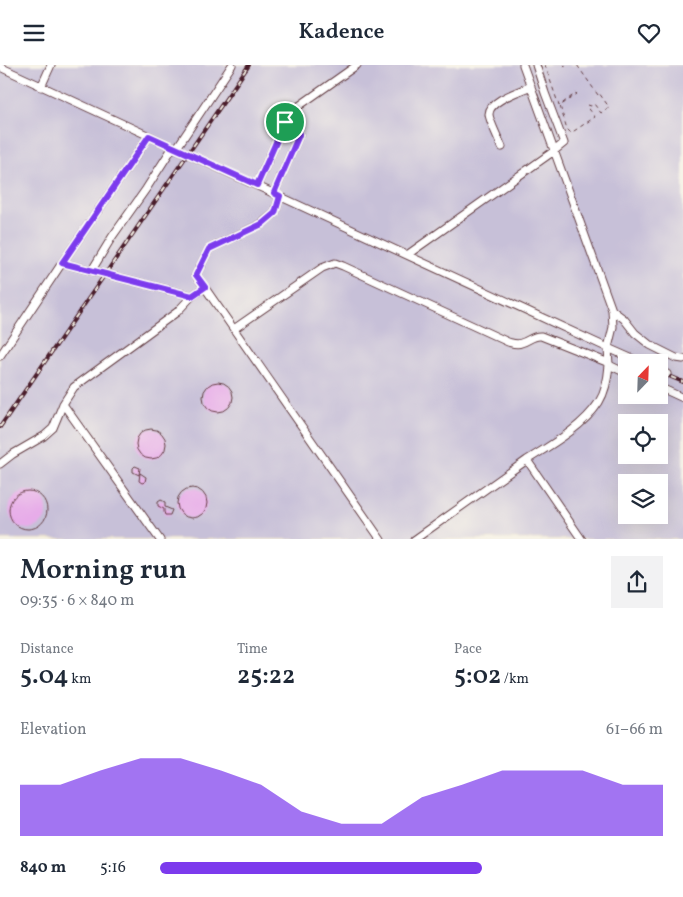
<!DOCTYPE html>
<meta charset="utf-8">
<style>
:root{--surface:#fff;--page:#f2f2f3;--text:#1f2937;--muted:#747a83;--accent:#7c3aed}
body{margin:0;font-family:Vollkorn,serif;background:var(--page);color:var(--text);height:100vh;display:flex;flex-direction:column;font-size:19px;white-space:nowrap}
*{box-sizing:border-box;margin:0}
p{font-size:16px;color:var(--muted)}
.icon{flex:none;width:28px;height:28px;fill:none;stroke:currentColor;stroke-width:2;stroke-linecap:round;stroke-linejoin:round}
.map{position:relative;height:474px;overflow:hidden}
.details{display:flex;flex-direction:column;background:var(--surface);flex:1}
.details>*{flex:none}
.needle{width:32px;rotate:23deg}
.fabs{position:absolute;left:618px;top:289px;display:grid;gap:10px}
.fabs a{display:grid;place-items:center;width:50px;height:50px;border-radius:0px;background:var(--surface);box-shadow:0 5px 20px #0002;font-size:25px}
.pin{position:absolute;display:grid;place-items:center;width:42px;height:42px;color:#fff;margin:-21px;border:2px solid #fff;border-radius:50%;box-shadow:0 1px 5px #0007}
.round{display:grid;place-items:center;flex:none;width:52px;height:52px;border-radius:0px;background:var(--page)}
.overview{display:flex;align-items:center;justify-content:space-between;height:85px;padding:0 20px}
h1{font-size:28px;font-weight:600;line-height:38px}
.figures{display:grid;grid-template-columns:repeat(3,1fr);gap:8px;height:85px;padding:5px 20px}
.figures div{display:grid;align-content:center}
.figures b{font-size:25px;font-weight:600}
.figures small{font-size:14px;font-weight:400}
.figures p{font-size:14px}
.chart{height:140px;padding:10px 20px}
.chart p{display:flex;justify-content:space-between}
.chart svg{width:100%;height:90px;margin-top:5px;fill:var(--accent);opacity:.7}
ul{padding:0 20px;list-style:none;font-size:16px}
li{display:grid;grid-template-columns:80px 60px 1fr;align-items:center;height:38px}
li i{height:12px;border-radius:6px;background:var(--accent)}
header{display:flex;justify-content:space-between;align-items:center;height:65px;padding:0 20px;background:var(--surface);font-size:22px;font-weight:600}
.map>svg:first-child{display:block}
.industrial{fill:#c7c0d8;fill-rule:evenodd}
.building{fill:#e7ace9}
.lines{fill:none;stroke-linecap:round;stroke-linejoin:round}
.minor-casing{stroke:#633d43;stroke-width:9}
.path{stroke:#633d43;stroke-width:1;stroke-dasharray:4 4;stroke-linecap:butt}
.minor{stroke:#fff;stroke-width:7}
.rail-casing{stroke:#4a1f2b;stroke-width:4}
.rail{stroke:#f7f3e8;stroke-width:2;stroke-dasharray:5.5;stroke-linecap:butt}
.route-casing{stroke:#fff;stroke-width:10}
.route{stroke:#7c3aed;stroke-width:6}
</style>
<header><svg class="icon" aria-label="menu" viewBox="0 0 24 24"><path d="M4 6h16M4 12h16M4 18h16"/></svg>Kadence<svg class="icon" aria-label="heart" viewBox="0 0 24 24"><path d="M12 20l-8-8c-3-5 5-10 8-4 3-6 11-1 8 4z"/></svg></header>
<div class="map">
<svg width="683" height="475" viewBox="0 0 683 475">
<rect width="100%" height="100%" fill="#f7f3e8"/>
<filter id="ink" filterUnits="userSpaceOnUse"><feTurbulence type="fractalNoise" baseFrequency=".02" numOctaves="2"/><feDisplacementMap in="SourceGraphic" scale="10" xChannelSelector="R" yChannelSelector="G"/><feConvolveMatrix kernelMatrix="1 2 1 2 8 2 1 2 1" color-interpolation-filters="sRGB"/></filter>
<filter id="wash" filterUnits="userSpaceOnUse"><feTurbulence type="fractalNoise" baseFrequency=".0096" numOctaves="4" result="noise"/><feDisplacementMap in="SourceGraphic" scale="20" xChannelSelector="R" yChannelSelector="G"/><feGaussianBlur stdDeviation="1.12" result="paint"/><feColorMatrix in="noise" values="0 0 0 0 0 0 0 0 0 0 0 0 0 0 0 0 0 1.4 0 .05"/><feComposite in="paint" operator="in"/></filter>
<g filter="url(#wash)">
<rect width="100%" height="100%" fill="#efe5c9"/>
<path class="industrial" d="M0,0H683V474H0ZM626,298H659V330H626ZM626,358H659V390H626ZM626,418H659V450H626Z"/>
<g id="blocks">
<path class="building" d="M203 332a15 15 0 1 1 30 0a15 15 0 1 1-30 0Z
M136 379a15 15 0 1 1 30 0a15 15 0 1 1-30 0Z
M135,401L140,403L139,410L133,407V403Z
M140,408L146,412L145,417L142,418L139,416Z
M177 438a15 15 0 1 1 30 0a15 15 0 1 1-30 0Z
M9 445a19 19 0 1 1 38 0a19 19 0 1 1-38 0Z
M161,435L165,437V442L172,445L170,450H165L164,447V444L158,441V437Z"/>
</g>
</g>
<g filter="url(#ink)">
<use href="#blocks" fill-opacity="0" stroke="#633d43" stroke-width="1"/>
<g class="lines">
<defs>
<path id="minor" d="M523,0L612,245L613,262L608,283L609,300L626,308
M0,2L608,283L642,298
M41,22L51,0
M502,82C499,75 489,55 489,49C489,35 521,26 531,21
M176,84L232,0
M257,120L289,48L357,0
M274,128L299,70V68L285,57
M280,131L275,148L261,159L209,184L196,210L381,475
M407,190L554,86L564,78L545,28L536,0
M62,198L149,71
M92,205L112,172L146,124L173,82
M612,245L624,254L635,268L650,280L676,293L683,294
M234,264L322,203L335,198L343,201L508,277C512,278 517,280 521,278C529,276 533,270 541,271L609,298
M0,291L62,198L192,231L205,222
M659,305L667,309
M659,322L683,333
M63,339L160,475
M527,395C551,380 583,362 599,337C606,326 608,313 609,300
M0,399L13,389L44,371L53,363L63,339L74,322L177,247L192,231
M414,475L527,395L582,475"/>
</defs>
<use href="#minor" class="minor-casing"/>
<path class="path" d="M545,0L559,41L576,28L577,29L560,41L567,64L571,68L595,52L587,41L588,40L591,41L594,39L601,48L609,42L599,28L598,30L577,0
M564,0L565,1V0"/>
<use href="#minor" class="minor"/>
<defs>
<path id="rail" d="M671,312L683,317
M0,362L249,0"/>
</defs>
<use href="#rail" class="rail-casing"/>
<use href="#rail" class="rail"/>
</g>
</g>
<g class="lines" filter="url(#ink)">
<defs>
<path id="route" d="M285,57L299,68V70L274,128L280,131L275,148L262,159L209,184L196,210L205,222L192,231L62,198L149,71L257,120Z"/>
</defs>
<use href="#route" class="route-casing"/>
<use href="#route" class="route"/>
</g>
</svg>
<div class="fabs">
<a><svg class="needle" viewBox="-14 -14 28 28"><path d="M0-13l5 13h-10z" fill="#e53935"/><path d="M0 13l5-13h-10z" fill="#747a83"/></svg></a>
<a><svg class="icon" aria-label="locate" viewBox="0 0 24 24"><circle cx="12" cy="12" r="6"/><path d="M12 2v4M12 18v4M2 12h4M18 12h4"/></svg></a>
<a><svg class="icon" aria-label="layers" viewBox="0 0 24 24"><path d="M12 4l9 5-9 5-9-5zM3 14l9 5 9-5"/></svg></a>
</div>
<div class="pin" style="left:285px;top:57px;background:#1e9e55"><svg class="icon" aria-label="arrive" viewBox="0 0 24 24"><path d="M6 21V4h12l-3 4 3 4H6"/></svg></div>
</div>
<section class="details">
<div class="overview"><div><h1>Morning run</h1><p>09:35 · 6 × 840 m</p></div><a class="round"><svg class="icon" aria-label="share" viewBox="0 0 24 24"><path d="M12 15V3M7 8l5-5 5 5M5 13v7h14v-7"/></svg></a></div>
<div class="figures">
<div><p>Distance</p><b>5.04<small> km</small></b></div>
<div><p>Time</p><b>25:22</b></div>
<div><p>Pace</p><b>5:02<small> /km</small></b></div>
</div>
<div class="chart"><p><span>Elevation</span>61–66 m</p>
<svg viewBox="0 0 160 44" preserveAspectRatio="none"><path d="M0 44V19L10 19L20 12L30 6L40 6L50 12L60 19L70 32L80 38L90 38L100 25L110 19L120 12L130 12L140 12L150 19L160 19V44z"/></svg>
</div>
<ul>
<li><b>840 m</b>5:16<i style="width:64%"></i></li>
</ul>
</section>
